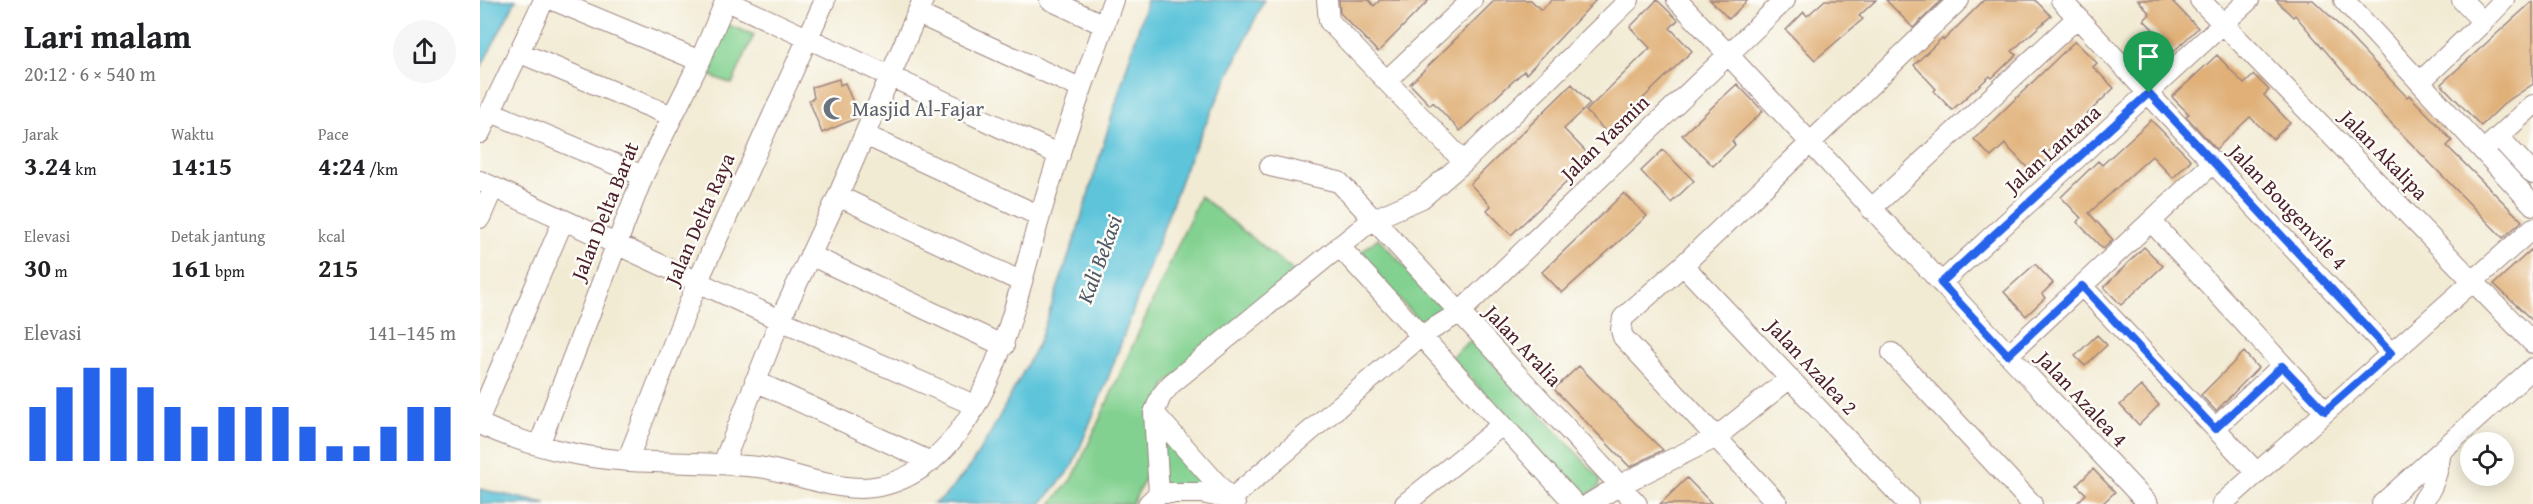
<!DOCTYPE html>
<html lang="id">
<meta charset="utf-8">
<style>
:root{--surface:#fff;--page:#f6f6f6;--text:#202124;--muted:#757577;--accent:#2563eb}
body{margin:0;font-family:"Gentium Book Plus",serif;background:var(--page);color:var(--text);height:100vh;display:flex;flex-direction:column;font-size:22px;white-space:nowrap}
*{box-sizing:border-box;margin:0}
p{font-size:20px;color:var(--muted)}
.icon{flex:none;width:33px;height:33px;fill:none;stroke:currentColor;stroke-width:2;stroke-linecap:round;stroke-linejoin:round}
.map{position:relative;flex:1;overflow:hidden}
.details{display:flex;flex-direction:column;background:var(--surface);width:480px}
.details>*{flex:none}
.controls{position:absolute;left:1980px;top:432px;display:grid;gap:12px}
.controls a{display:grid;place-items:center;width:54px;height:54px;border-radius:50%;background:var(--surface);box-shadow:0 3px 15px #0003;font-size:30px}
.pin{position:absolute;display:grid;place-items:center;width:51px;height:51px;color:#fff;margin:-62px -26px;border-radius:50% 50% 50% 0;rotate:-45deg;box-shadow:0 0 6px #0007}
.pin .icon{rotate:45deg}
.round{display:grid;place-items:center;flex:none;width:63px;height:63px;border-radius:32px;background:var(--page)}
.headline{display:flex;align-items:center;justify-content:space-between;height:102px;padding:0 24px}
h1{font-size:33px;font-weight:700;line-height:45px}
.stats{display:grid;grid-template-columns:repeat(3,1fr);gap:9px;height:102px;padding:6px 24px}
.stats div{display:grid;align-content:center}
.stats b{font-size:26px;font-weight:700}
.stats small{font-size:16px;font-weight:400}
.stats p{font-size:16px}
.chart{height:168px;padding:12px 24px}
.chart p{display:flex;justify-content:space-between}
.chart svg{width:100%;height:108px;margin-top:6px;stroke:var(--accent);stroke-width:6}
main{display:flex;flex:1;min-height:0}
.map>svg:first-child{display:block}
.green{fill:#82d190;stroke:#66785e;stroke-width:1.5}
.water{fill:#5dc4da;stroke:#547282;stroke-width:1.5}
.building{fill:#e0b078}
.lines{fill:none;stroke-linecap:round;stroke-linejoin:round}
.street-casing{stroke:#9e8580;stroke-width:22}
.street{stroke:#fff;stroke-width:20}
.route-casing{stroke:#fff;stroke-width:12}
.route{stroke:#2563eb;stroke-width:8}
.labels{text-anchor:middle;stroke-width:5;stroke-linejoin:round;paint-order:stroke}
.worship-label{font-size:21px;fill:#5b616d;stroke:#fdfcf7;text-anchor:start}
.street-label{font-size:21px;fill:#4a1f2b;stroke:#fdfcf7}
.water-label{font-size:22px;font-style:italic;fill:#515968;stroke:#fdfcf7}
</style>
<main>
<section class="details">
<div class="headline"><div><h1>Lari malam</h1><p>20:12 · 6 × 540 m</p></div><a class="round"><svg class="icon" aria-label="share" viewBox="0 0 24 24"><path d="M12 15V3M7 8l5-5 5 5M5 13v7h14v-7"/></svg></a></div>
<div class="stats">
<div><p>Jarak</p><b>3.24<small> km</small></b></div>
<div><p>Waktu</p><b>14:15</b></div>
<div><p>Pace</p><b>4:24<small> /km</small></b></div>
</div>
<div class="stats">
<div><p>Elevasi</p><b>30<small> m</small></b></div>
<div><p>Detak jantung</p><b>161<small> bpm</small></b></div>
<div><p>kcal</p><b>215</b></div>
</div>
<div class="chart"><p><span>Elevasi</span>141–145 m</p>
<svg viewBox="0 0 160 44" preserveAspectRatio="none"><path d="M5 44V22M15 44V14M25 44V6M35 44V6M45 44V14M55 44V22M65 44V30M75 44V22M85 44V22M95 44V22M105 44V30M115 44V38M125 44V38M135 44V30M145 44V22M155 44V22"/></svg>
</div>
</section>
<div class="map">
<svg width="2053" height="504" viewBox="0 0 2053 504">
<rect width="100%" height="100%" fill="#fdfcf7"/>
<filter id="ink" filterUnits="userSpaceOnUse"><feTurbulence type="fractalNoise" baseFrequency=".0167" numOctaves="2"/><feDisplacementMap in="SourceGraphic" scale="12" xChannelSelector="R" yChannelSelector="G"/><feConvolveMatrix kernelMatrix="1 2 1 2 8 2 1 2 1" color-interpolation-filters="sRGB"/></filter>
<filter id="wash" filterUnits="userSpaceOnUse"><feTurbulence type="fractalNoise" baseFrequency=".008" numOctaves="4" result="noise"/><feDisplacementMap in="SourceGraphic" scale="24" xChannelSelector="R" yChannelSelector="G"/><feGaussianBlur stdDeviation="1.35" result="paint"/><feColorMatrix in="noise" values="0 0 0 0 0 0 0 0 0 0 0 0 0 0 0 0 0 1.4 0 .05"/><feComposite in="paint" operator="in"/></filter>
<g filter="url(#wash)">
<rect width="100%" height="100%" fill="#f2ebd4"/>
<path class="green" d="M246,24L274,35L252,84L226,74Z
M720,196L817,274L685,385L669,471L652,504H571L594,476Z
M898,238L965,310L945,328L879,254Z
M991,340L1120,478L1119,487L1103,498L971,357Z
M683,434L725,486L681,484Z"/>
<path class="water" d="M0,0H36L0,69Z
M667,0H784L707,164L627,381L592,467L561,504H453L464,497L489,468L510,434L559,342L596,235Z
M0,489L66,504H0Z"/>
<g id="blocks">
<path class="building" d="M859,0H889L894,6L900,0H949L898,52L860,13Z
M1015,0H1051L1061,10L1072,0H1116L1046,74L1044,71L980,131L953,102L950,105L930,84Z
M1177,0L1198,20L1190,28L1212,51L1150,111L1153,114L1130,136L1106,111L1170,48L1150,27Z
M1230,0H1268L1249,19Z
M1345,0H1396L1379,16L1383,19L1335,60L1306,30L1324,12L1327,16Z
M1406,0H1462L1433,28Z
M1504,0H1555L1571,16L1532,51L1536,55L1512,78L1510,76L1472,110L1454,91L1456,89L1434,65L1462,38L1464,40Z
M1658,0H1691L1718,28L1694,51L1664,20L1670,14Z
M1796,0H1833L1850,16L1927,97L1929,95L1958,125L1972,141L1967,146L2042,221L2023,238L1877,88L1815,15L1813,17Z
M2053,1V84L2026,102L2001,126L1961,84Z
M1595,41L1617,63L1613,67L1634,88L1566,154L1570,158L1553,174L1525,144L1511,157L1494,139Z
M1737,55L1764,84L1774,75L1789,90L1784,95L1810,123L1793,139L1770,117L1736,149L1706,116L1709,114L1692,97Z
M359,79L360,85L365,83L379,117L342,133L329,100L334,98L332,87Z
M1092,84L1110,104L1084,129L1112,158L1031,235L1007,210L1011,206L990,184Z
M1257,84L1283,111L1252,141L1255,145L1233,166L1202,135Z
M1671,120L1711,160L1693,178L1672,156L1609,213L1633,240L1623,249L1597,222L1601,218L1581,197L1618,161L1622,165Z
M1183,150L1214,181L1191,203L1161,171Z
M1144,193L1167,216L1082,293L1062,272Z
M1664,247L1683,266L1641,305L1624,287Z
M2053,248V321L2014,284Z
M1555,264L1573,283L1562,294L1565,298L1546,316L1524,292Z
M1617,335L1627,345L1605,366L1595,356Z
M1764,352L1778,368L1736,411L1721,395Z
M1099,366L1162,430L1183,450L1150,467L1074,389Z
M1661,386L1679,405L1659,425L1640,405Z
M1613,469L1635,492L1622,504H1596L1606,494L1597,485Z
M1207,478L1232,504H1180Z"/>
</g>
</g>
<g filter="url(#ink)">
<use href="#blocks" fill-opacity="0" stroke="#9e8580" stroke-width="1.5"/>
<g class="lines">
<defs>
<path id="street" d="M73,0L220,61
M245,0L580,155
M570,0L624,25
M847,0L849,21L984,162
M1197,0L1668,504
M1581,0L1911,353
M1720,0L2053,343
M1864,0L2053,205
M1982,0L2003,22L2024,0
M438,14L600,88
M38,52L192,116
M906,81L992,0
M1941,81L2003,22
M9,111L163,176
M0,133L64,0
M385,135L560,216
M2019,137L2053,174
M2003,151L2053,105
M790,166L859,182L1157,504
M0,181L300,320L494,405
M358,196L542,282
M1391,209L1598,17
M0,218L13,188
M1671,221L1845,411
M859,246L1095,504
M330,255L524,346
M1203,265L1428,504
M1461,283L1769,0
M1602,286L1777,473
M1412,353L1552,504
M1528,355L1734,162
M275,381L451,462
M674,413L679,493
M0,416L83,221
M0,424C44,445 101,458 150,461C184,463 218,462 252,465C263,466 274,466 285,468C321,475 364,494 400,486C507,463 534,304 560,216C581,143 608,72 633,0
M1735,428L1802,366
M59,445L163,176L220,61L246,0
M147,461L218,281L345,0
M243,464L300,320L358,196L443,0
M751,499L941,336L979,313L1305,0
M668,504L679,493H721L751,499
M755,504L674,413L681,396L691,384L892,220L942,198L984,162L1149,0
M925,504L1022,425
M1109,504L1140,485L1235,438L1310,378
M1298,504L1143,337L1141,330L1143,318L1203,265L1479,0
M1742,504L2053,228
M1902,504L2053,368
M1940,504C1954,489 1958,471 1961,451"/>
</defs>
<use href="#street" class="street-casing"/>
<use href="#street" class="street"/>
</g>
</g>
<g class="lines" filter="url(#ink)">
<defs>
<path id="route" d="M1669,93L1911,353L1845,411L1802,366L1735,429L1602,286L1528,355L1461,283Z"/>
</defs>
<use href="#route" class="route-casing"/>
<use href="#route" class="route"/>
</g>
<defs>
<symbol id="mosque-bare" viewBox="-9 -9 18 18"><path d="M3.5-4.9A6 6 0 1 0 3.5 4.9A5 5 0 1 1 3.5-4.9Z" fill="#6b7280" stroke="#fdfcf7" stroke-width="2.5" paint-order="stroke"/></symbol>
</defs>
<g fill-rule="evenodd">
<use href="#mosque-bare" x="338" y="92" width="33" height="33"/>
</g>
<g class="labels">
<g class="worship-label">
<text x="372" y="116">Masjid Al-Fajar</text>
</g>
<g class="street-label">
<text transform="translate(1125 138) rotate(-44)" y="7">Jalan Yasmin</text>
<text transform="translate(1573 149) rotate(-42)" y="7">Jalan Lantana</text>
<text transform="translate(1904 155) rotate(46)" y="7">Jalan Akalipa</text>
<text transform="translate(1808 207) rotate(47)" y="7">Jalan Bougenvile 4</text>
<text transform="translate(125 211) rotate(-68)" y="7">Jalan Delta Barat</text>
<text transform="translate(220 219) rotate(-66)" y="7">Jalan Delta Raya</text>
<text transform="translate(1043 346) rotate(47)" y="7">Jalan Aralia</text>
<text transform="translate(1332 367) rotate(47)" y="7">Jalan Azalea 2</text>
<text transform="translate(1602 399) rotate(47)" y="7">Jalan Azalea 4</text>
</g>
<g class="water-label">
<text transform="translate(619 259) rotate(-70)" y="8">Kali Bekasi</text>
</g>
</g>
</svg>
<div class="controls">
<a><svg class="icon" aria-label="locate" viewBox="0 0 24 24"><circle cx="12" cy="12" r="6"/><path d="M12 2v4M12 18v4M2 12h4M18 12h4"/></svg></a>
</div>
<div class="pin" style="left:1669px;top:93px;background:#1e9e55"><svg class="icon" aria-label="arrive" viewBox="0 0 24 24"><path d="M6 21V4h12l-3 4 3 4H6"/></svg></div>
</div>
</main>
